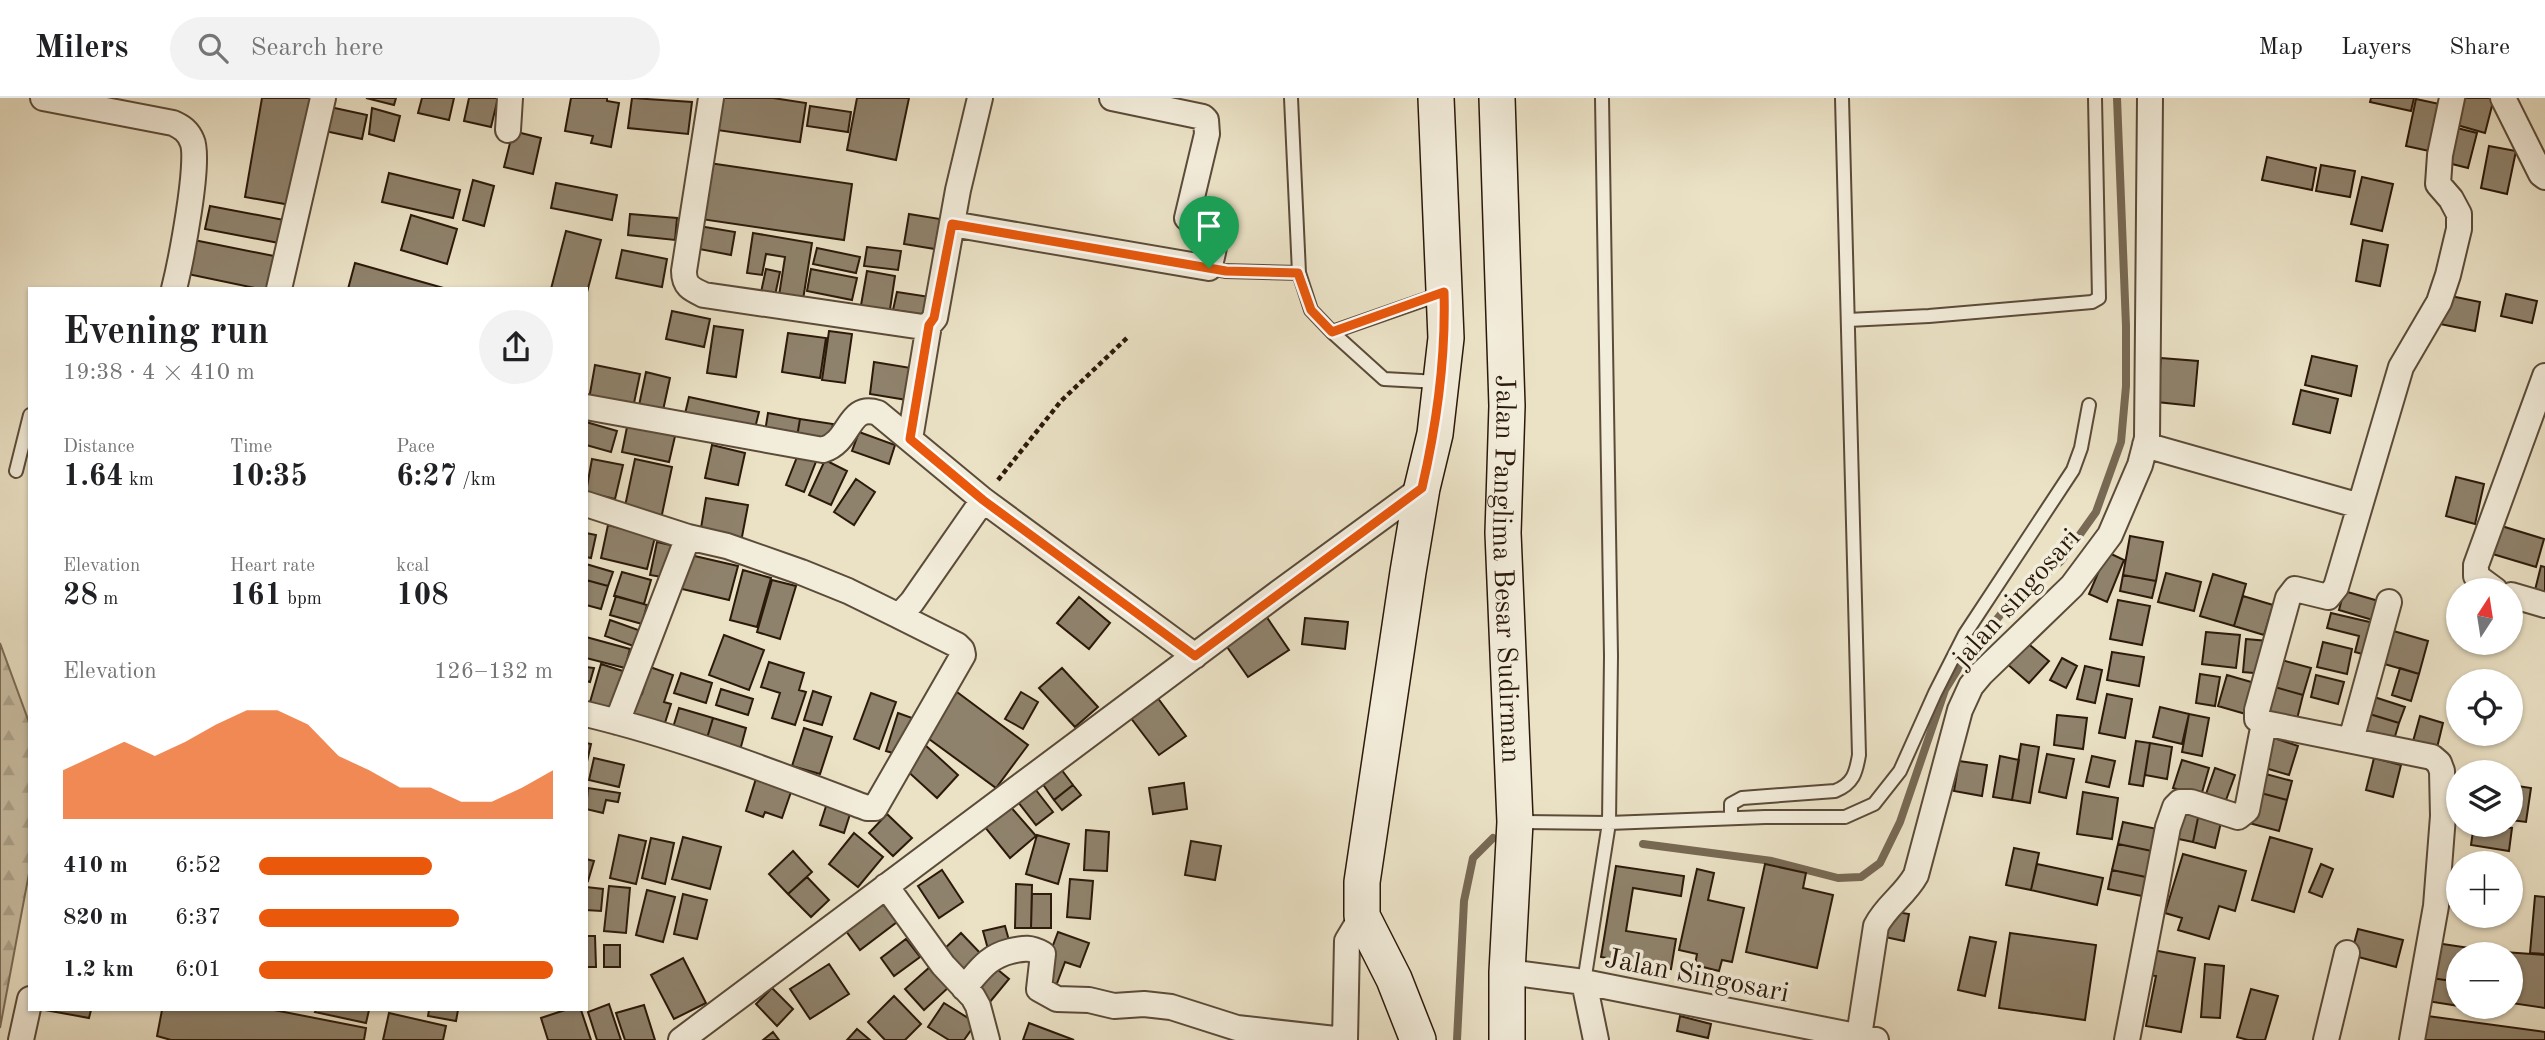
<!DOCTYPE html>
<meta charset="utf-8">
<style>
:root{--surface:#fff;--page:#f2f2f2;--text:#202124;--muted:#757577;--line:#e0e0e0;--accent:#ea580c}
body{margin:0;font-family:"Old Standard TT",serif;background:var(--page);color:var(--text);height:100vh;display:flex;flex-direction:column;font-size:26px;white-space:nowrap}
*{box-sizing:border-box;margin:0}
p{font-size:23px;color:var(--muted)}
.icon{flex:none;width:38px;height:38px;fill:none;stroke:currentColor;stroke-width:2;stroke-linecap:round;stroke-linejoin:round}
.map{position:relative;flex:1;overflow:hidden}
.details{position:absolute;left:28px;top:189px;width:560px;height:724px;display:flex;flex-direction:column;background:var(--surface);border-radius:0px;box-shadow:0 2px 5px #0004}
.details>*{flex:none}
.needle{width:46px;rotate:12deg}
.fabs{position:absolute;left:2446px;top:480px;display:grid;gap:14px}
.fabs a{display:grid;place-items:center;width:77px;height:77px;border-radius:50%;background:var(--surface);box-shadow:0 2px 5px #0004;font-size:35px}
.pin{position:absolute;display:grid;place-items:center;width:60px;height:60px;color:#fff;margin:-72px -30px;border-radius:50% 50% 50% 0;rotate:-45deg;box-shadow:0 0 7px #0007}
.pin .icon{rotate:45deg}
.round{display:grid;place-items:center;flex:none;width:74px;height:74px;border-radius:37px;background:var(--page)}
.summary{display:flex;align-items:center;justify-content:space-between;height:119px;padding:0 35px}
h1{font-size:38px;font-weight:700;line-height:52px}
.metrics{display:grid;grid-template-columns:repeat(3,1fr);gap:10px;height:119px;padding:7px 35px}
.metrics div{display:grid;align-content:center}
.metrics b{font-size:30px;font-weight:700}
.metrics small{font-size:19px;font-weight:400}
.metrics p{font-size:19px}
.chart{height:196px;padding:14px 35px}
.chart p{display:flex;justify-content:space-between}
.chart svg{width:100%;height:126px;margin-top:7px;fill:var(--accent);opacity:.7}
ul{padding:0 35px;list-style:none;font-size:23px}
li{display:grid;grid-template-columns:112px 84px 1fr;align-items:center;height:52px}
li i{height:18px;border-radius:9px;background:var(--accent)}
header{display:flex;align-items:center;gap:42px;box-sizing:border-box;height:98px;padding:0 35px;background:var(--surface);border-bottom:2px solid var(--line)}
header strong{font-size:33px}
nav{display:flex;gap:38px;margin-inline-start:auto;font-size:24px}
.search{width:490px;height:63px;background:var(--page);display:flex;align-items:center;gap:18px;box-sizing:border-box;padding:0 24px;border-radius:38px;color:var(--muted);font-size:26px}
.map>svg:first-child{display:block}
.forest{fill:url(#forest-firs);stroke:#7a6c58;stroke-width:2}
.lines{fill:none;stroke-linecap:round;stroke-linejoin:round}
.stream{stroke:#776954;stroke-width:8}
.building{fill:#8f826c;stroke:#2b190a;stroke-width:2}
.service-casing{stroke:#5b4b39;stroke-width:16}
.minor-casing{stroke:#5b4b39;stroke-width:28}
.secondary-casing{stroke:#2b190a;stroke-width:38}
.path{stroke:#2b190a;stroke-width:4.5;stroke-dasharray:5 3.5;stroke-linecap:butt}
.service{stroke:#f2ecda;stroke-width:12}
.minor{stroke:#f2ecda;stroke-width:24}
.secondary{stroke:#f2ecda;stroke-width:35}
.route-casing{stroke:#fff;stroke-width:14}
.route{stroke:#ea580c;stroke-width:9}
.labels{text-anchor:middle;stroke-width:7;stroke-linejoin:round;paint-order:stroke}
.street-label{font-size:28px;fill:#2b190a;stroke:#f2ecda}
</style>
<header>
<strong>Milers</strong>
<div class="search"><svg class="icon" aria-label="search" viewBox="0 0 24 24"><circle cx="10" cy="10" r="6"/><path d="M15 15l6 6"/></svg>Search here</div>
<nav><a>Map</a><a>Layers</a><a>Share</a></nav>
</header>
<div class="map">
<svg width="2545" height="942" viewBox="0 0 2545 942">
<defs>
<pattern id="forest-firs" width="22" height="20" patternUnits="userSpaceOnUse" patternTransform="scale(1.75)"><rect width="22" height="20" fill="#cac0a6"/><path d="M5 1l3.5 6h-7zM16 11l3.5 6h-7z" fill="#aea48e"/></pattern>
</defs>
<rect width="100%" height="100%" fill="#ebe2c6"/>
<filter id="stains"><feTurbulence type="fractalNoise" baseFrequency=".00286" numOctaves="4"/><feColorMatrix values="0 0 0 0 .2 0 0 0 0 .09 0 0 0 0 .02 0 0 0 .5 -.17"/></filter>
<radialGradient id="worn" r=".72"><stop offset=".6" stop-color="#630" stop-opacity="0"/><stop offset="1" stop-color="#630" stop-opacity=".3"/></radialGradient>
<path class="forest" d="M0,545L30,627V770L0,930Z"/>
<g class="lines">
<path class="stream" d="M1643,746L1772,763L1838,780L1861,779L1880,765L1900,724L1945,592L1963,563L2001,516L2061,463L2096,414L2121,344L2126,288V228L2117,0
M1457,942L1464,803L1473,760L1493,740"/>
</g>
<path class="building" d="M262,0H316L296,108L245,99Z
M366,0H396L394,7Z
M422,0H454L449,22L418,15Z
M469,0H498L491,29L464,23Z
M571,0H607V3L619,5L611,49L591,45L593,38L565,33Z
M632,0L692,4L688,36L628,30Z
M715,0H773L806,5L800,44L710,31Z
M857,0H909L896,62L847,52Z
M2371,0H2414L2411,13L2370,4Z
M2457,0H2494L2485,35L2450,25Z
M2416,1L2444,7L2434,54L2406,48Z
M810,8L851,14L848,34L807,28Z
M330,9L367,17L362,41L325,33Z
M372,10L400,18L394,43L369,36Z
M2449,28L2477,35L2468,70L2440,63Z
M513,33L541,40L533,76L504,69Z
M2489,48L2516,53L2507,96L2481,90Z
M2267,59L2316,70L2312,92L2262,82Z
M709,65L852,86L844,142L701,121Z
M2321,67L2355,73L2350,99L2316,93Z
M389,75L460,92L453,120L382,104Z
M2362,79L2393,86L2382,133L2351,126Z
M473,82L494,88L484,128L463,122Z
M556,85L617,97L612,122L551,110Z
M210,108L284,122L279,145L205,131Z
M630,116L677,120L675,142L628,137Z
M909,116L940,121L935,151L904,146Z
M411,117L457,131L447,166L401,152Z
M699,128L735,134L731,157L694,150Z
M566,133L601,142L586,198V191H551Z
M753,135L812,145L802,208L778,204L785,159L766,156L762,177L747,175Z
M189,141L279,159L273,191H260L183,175Z
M2363,142L2388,147L2380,188L2356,183Z
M867,149L901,153L898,172L864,168Z
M817,150L860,159L856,175L813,166Z
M622,152L667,161L662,189L616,180Z
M355,165L447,191H348Z
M766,171L780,174L774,202L760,199Z
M811,171L857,180L852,202L807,193Z
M867,173L895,178L889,218L860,213Z
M897,194L930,199L927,217L893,212Z
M2506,196L2537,203L2532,225L2501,218Z
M2446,197L2480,204L2475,233L2440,226Z
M672,213L710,221L704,249L666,241Z
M714,228L743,232L736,279L707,275Z
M829,233L852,236L845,285L822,282Z
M788,235L826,240L820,280L782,274Z
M2312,258L2357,268L2351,298L2305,287Z
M2161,260L2198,263L2194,308L2157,304Z
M874,264L911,270L907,302L870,296Z
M595,267L640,276L633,310L589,301Z
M646,274L670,280L662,317L638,312Z
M2301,292L2338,301L2330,335L2293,326Z
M689,299L759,314L754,334L684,320Z
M768,315L800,321L796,345L764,340Z
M800,321L833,326L828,351L796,345Z
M586,324L617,333L611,354L586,347Z
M628,324L676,334L669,364L622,354Z
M859,334L895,347L889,366L852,353Z
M712,347L745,355L738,387L705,380Z
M799,354L817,361L804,394L786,387Z
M592,361L623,367L615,401L586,394Z
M635,361L672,369L661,421L624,413Z
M825,362L847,373L831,407L809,397Z
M2456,379L2484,386L2475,426L2446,418Z
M856,381L875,394L854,427L834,414Z
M706,400L748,407L741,444L700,436Z
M2495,426L2544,441L2536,469L2486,454Z
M608,427L655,439L647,471L601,460Z
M586,435L596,437L591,460L586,459Z
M2130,438L2163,444L2156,483L2123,477Z
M657,444L675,448L668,480L650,477Z
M2107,454L2124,462L2107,504L2089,496Z
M686,456L738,468L729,502L678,490Z
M586,466L613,474L608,488L586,482Z
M2541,468L2545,469V499L2534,496Z
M743,472L771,480L757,529L730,522Z
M622,474L651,482L644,506L614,498Z
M2166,475L2201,484L2194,513L2158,504Z
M2213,476L2246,486L2234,528L2200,518Z
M2123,477L2156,483L2152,500L2120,493Z
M586,482L608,488L601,511L586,507Z
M772,482L796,488L780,541L757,534Z
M2344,493L2382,504L2376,523L2339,512Z
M616,498L647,507L642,526L610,517Z
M2243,498L2273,507L2264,537L2234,528Z
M1079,499L1110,525L1089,551L1057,525Z
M2118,502L2150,508L2142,547L2110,541Z
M2331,515L2374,525L2366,557L2355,554L2359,538L2327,530Z
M1266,518L1289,552L1248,579L1225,546Z
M1305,520L1348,524L1345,551L1302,546Z
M610,522L644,534L639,550L605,538Z
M2390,532L2428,543L2419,576L2381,565Z
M2206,534L2240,537L2236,570L2202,566Z
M724,537L764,552L749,592L709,577Z
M586,539L630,551L625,570L586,560Z
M2246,541L2268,543L2265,576L2243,574Z
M2025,543L2049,563L2029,585L2006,565Z
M2323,544L2352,551L2347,576L2317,569Z
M2112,554L2144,559L2139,588L2107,582Z
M2062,560L2077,568L2066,590L2050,582Z
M2278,561L2311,570L2303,597L2271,588Z
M769,564L804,575L799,592L806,594L795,627L772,620L780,595L761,589Z
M601,566L629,575L616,620L588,611Z
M2085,568L2102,572L2095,605L2077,601Z
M586,569L594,570L590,584L586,583Z
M650,569L673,577L664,604L671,606L663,631L628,620L636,594L642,596Z
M1062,570L1098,609L1075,629L1039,590Z
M2400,570L2419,576L2411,603L2392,597Z
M681,575L712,585L706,605L674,595Z
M2200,576L2220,579L2215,608L2196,605Z
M2227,577L2258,586L2249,617L2218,608Z
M2316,577L2344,584L2338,606L2311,599Z
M2271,588L2303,597L2296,625L2263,617Z
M721,591L753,601L748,617L716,607Z
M813,593L831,599L822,627L804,622Z
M957,594L1028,647L996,690L925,638Z
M1021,594L1038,604L1023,631L1005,621Z
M871,595L896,604L879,651L854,641Z
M1154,595L1186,638L1159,657L1127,615Z
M2107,596L2132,601L2125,640L2099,635Z
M2368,597L2405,609L2399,625L2363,614Z
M2160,609L2189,616L2182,646L2153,639Z
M679,610L713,620L705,647L671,636Z
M2363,614L2399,625L2393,645L2357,633Z
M898,615L915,621L903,658L886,653Z
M2189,616L2209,620L2202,658L2182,654Z
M2057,617L2087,620L2083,651L2054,647Z
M2420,618L2443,625L2436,654L2412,647Z
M713,620L746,630L739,656L705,647Z
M804,630L832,639L820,676L792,668Z
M2271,639L2298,648L2289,677L2262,669Z
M2136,643L2150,645L2143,688L2129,686Z
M586,645L591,646L586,668Z
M2150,645L2172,649L2167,681L2145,677Z
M924,646L958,677L937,700L903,669Z
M2021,646L2039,649L2030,705L2012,702Z
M2047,656L2074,661L2066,700L2039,694Z
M2000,658L2019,662L2012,702L1993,699Z
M2092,658L2115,663L2109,689L2086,684Z
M594,660L624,667L619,689L589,682Z
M2374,660L2401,667L2393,699L2366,692Z
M2182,662L2209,670L2201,698L2173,690Z
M1959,663L1987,667L1982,698L1954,693Z
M2215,670L2235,677L2226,702L2206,696Z
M1061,671L1073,687L1054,702L1042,685Z
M758,674L776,680L773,688L791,694L782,720L765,714L763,719L746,713Z
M2262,675L2292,683L2287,702L2257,694Z
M1184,685L1187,711L1153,716L1149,690Z
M1032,687L1053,714L1036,727L1015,700Z
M1073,687L1081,697L1062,712L1054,702Z
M2511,687L2531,690L2526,724L2511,722Z
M588,690L620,695L618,704L606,702L603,715L586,711Z
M2083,694L2118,700L2112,741L2077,736Z
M2257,694L2287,702L2279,733L2249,725Z
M828,702L852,710L844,735L820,727Z
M1009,707L1036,738L1010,760L984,728Z
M2181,711L2199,715L2193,744L2174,740Z
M2199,715L2222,720L2215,750L2193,744Z
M887,716L912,740L893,758L869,735Z
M2123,724L2157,731L2152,753L2118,746Z
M2474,726L2512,730L2509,753L2471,747Z
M1086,732L1109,734L1107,773L1084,772Z
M854,735L883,759L858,789L829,766Z
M619,737L646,743L636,786L610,780Z
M1037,737L1069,746L1058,786L1026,776Z
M683,739L721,749L710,791L672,781Z
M2270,739L2312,751L2294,814L2252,802Z
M651,740L674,745L665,786L642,780Z
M1191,743L1221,748L1215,782L1185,777Z
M2118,746L2152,753L2146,779L2112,772Z
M2014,750L2039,755L2031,792L2006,787Z
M793,753L812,774L788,796L769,776Z
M2183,756L2246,773L2235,813L2219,808L2209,841L2178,832L2182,820L2165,815Z
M586,761L594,763L588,783L586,782Z
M1765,766L1806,775L1803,790L1833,797L1817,870L1746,854Z
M2037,766L2103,780L2097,807L2031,792Z
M2321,766L2333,771L2322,799L2309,794Z
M1616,768L1684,778L1681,798L1633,790L1626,833L1676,841L1671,871L1601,859Z
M1697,771L1714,775L1708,802L1744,810L1732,864L1722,862L1719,873L1695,867L1697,856L1679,852Z
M942,772L963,804L939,820L918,788Z
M2112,772L2146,779L2142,798L2108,791Z
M807,779L829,802L811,819L788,796Z
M1070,781L1093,783L1090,821L1067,819Z
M1016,786L1032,787L1031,830H1015Z
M609,788L630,790L626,835L604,833Z
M586,789L603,791L601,813L586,812Z
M647,792L675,799L663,844L636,837Z
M683,796L707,802L697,841L674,836Z
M1032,796H1051V830H1031Z
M2535,798L2545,799V856L2530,855Z
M880,802L897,824L860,852L843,829Z
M1890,813L1909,816L1904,843L1885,839Z
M1005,828L1010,846L988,851L983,833Z
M2358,831L2403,842L2396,869L2351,857Z
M1058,834L1089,845L1080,869L1065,864L1056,888L1040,882Z
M961,835L982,857L963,875L942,853Z
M2010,835L2096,847L2085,922L1999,910Z
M586,838H595L596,869H586Z
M1970,839L1996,844L1985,898L1958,892Z
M906,841L920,859L894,878L881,860Z
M2436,845L2490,853V856H2459V884L2431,880Z
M604,847H620V869H604Z
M2153,852L2195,860L2181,934L2146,928L2156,878L2148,877Z
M2490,853L2545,857V910L2511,905V856H2490Z
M683,860L706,905L674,921L651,877Z
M829,866L849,896L810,921L790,891Z
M2205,866L2224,868L2220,920L2201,919Z
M992,867L1009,881L989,905L972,891Z
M931,868L950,888L924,912L905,891Z
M2431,880L2459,884V908L2427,903Z
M772,890L793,911L777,928L756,906Z
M2251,891L2278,898L2265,942H2248L2237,939Z
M894,898L921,926L905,942H885L868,924Z
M944,905L976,925L964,942H949L928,929Z
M609,906L621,942H597L588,914Z
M644,907L655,942H625L616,915Z
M45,912H91L89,920Z
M162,912H274L366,930L364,942H171L157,938Z
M316,912H369L366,925L315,914Z
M429,912H458L456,923L428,918Z
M565,912H581L591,942H548L541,920Z
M389,915L446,928L443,942H383Z
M2420,917L2545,934V942H2417Z
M1680,918L1711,926L1708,940L1677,933Z
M1029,925L1074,942H1023Z
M857,931L870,942H847Z
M773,934L779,942H763Z"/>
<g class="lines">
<defs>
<path id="service" d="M1291,0L1299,175L1311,212L1332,234L1441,196
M1209,170L1225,173L1299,175
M1848,222L1929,218L2092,204L2099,200L2095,0
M1332,234L1384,281L1439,284
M16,373L30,317
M1731,720V706L1742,700L1835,693C1853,686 1856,675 1859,657L1842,0
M1519,724L1609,725L1765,719H1845L1874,706L1900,673L1935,595L1965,536L2073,372L2081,350L2089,307
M1584,884L1609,725L1611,558L1602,0"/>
<path id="minor" d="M43,0L173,25C182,29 188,33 192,43C201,62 180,167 174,191
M711,0L684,173C684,188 691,191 704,197L923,229L929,227L935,220L958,92L980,0
M2503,0L2541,76L2545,79
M508,32L510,0
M952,126L1209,170C1212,159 1220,136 1208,130C1200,126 1193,127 1187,120L1207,36L1206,22L1203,19L1112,0
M279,191L323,0
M586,309L823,352C852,343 847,305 878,315L983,402L1195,558
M910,341L929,227
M2145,347L2360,408
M586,406L688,439L727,448L801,474L848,493L899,518L912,504L983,402
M2495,492L2476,478V467L2545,278
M2511,497L2545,507
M586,616C682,639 775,675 867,710H875L963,557L962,552L957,547L899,518
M617,624L688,439
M2264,625L2432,659L2439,665L2442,673L2443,718L2436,808L2412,942
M2351,642L2389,504
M886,788L943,867L973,899L978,908L987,942
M1507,874L1584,884L1876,942
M1584,884L1596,942
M964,890C980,872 987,859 1011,853C1025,850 1030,849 1043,856L1039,891L1057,901L1089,902L1114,908L1144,906L1171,909L1237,930L1344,942
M1859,938L1876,828C1886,808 1905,797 1916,777L1960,612L1971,588L1981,576L2072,488L2110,437L2140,367L2147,340L2150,0
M21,942L30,901
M681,942L1277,496L1422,390
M1345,942L1347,843L1362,818
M2127,942L2168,729L2175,709L2180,704H2191L2238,719L2247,712L2264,625L2257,621V612L2288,500L2295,491L2328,499L2336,489L2401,269L2439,204L2448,177L2459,131V116L2451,101L2438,86L2440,57L2452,0
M2326,942L2347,855"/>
<g id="secondary">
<path id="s1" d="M1497,0L1507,308L1503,435L1515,724L1507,874V942"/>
<path d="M1418,942L1394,881L1362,818V784L1408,474L1422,390L1435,336L1446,240L1436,0"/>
</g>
</defs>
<use href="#service" class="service-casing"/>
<use href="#minor" class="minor-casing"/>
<use href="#secondary" class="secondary-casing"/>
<path class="path" d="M998,382L1061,303L1129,238"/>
<use href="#service" class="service"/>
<use href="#minor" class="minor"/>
<use href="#secondary" class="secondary"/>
</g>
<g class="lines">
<defs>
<path id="route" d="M952,126L1226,173L1298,175L1311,212L1332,234L1444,194C1446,261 1437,325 1422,390L1195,558L983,402L910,341L929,227L934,220Z"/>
</defs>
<use href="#route" class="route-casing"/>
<use href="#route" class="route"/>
</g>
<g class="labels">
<g class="street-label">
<text dy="10" stroke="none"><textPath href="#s1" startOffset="471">Jalan Panglima Besar Sudirman</textPath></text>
<text transform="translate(2015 499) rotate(-48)" y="10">jalan singosari</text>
<text transform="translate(1697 876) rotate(11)" y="10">Jalan Singosari</text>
</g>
</g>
<rect width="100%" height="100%" filter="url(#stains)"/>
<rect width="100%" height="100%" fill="url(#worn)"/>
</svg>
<div class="fabs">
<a><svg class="needle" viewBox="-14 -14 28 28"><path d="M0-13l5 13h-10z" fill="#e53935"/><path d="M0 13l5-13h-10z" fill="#757577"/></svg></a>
<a><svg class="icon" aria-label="locate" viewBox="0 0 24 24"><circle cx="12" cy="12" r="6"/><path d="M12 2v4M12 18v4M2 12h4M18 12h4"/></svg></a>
<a><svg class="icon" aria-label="layers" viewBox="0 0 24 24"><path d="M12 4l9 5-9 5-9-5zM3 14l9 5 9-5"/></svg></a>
<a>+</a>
<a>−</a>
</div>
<div class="pin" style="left:1209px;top:170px;background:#1e9e55"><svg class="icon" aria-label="arrive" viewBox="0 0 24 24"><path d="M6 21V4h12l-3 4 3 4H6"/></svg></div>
<section class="details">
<div class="summary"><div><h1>Evening run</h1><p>19:38 · 4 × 410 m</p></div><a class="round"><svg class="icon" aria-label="share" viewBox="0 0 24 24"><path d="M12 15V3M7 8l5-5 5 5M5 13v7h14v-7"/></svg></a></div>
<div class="metrics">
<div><p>Distance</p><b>1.64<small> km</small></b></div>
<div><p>Time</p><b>10:35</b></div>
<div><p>Pace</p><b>6:27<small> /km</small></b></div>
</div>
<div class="metrics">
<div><p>Elevation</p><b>28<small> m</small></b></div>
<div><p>Heart rate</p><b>161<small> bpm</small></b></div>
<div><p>kcal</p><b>108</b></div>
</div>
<div class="chart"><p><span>Elevation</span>126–132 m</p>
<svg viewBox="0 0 160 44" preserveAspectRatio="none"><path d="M0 44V27L10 22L20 17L30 22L40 17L50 11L60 6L70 6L80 11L90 22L100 27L110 33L120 33L130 38L140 38L150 33L160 27V44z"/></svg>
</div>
<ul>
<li><b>410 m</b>6:52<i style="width:59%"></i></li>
<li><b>820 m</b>6:37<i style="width:68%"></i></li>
<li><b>1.2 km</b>6:01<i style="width:100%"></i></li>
</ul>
</section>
</div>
